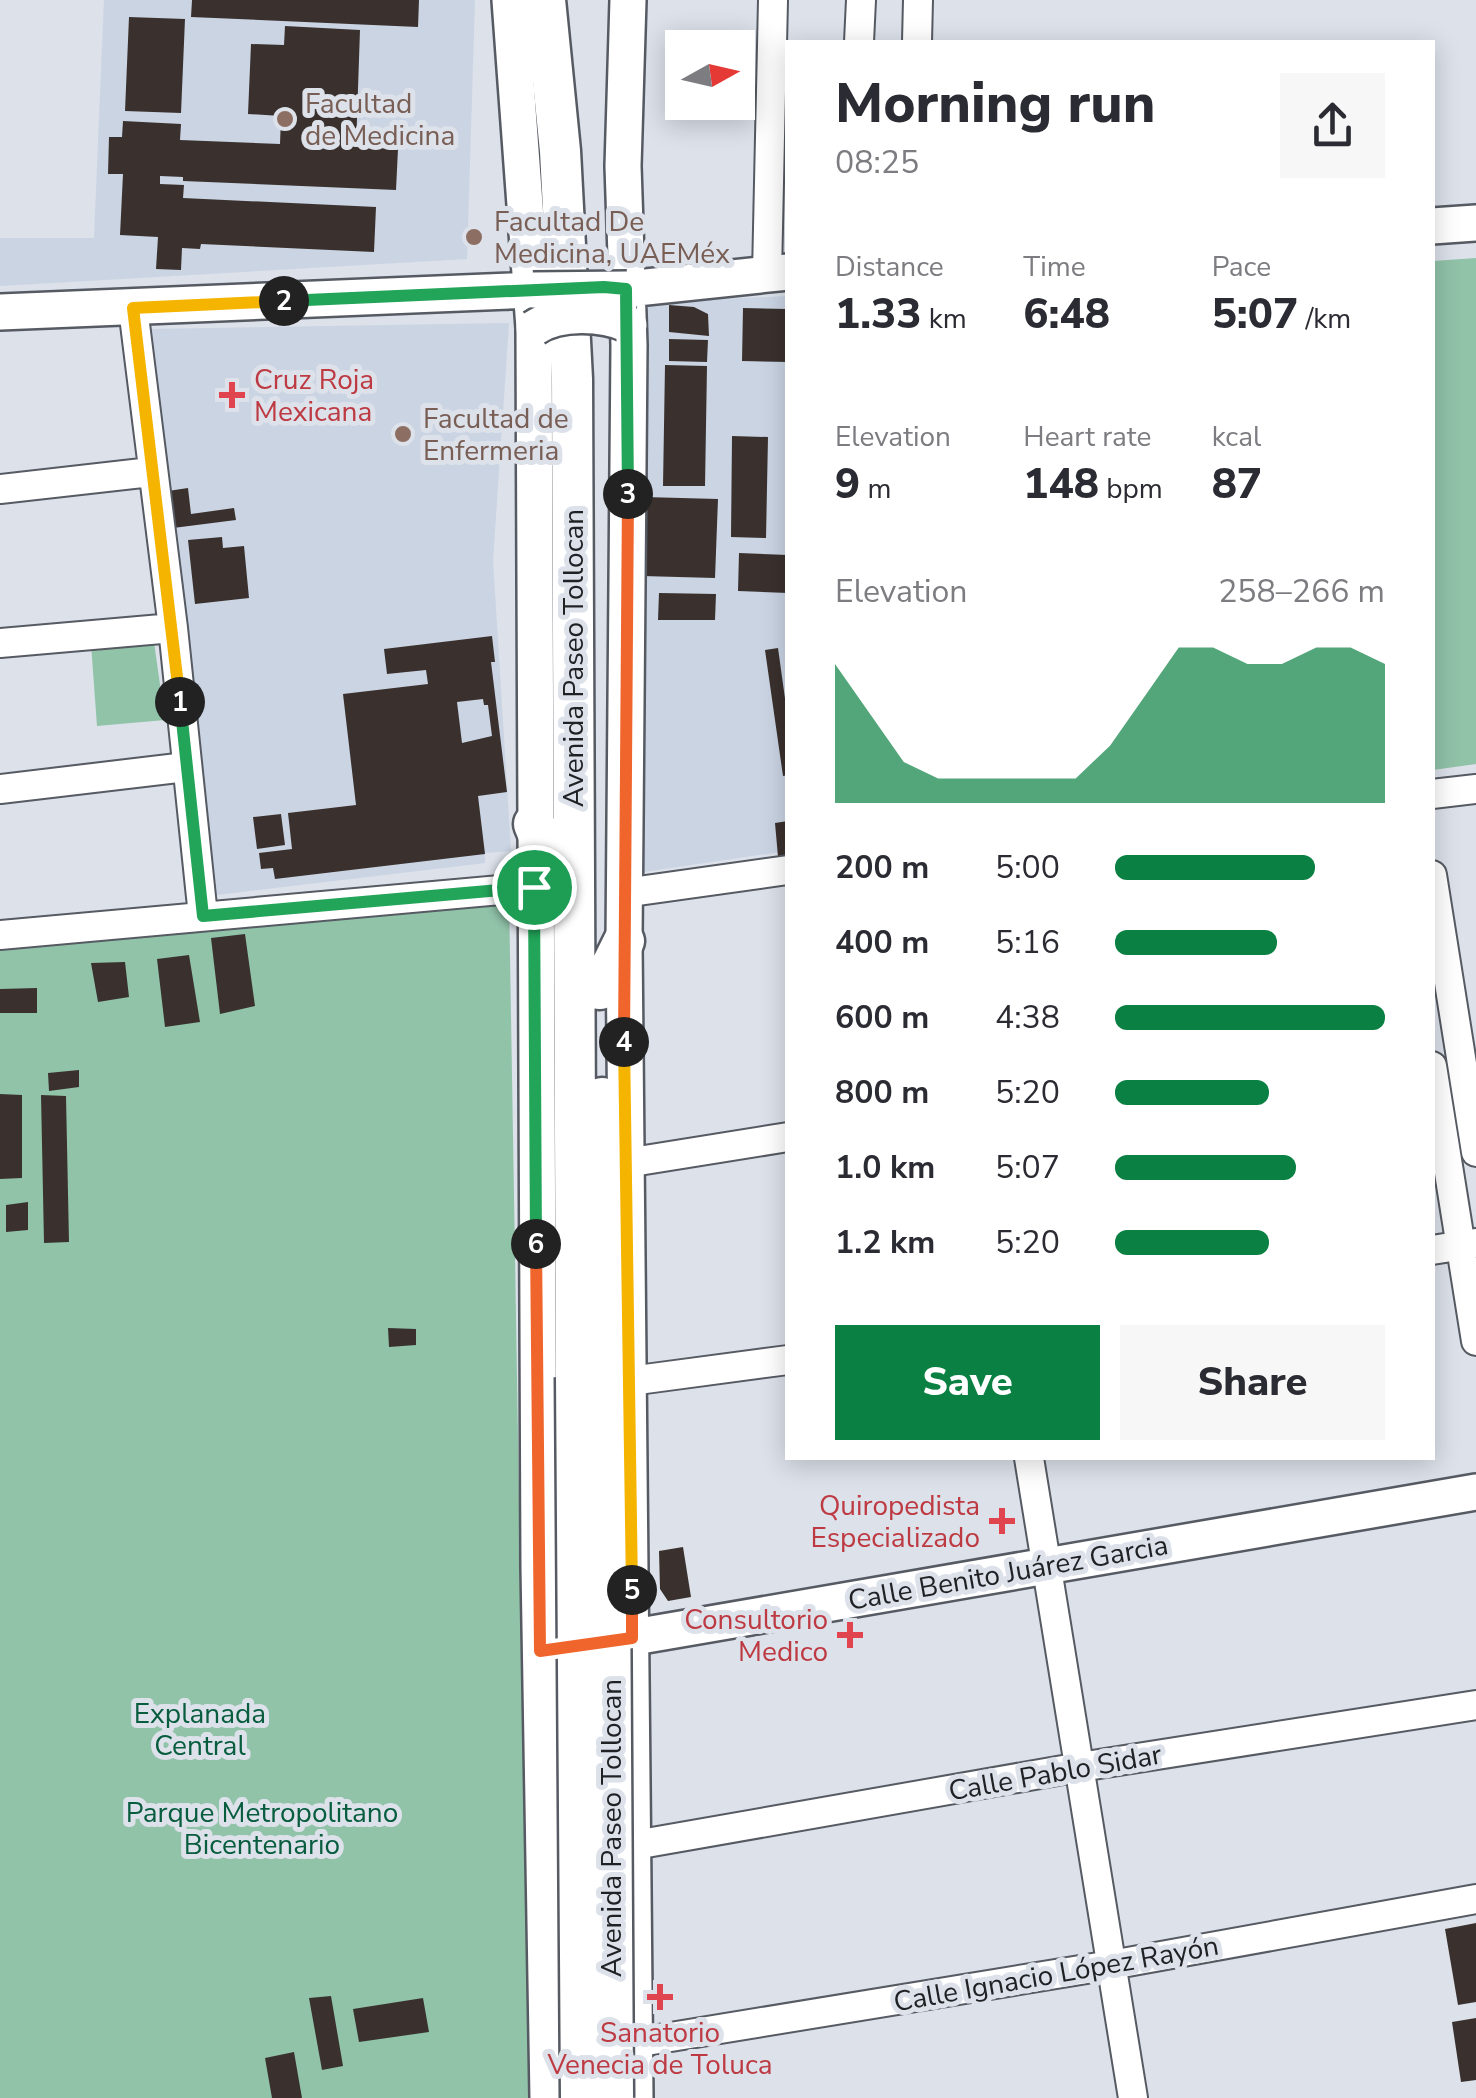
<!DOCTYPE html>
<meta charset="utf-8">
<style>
:root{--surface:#fff;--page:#f7f7f7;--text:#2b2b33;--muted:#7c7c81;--accent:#0b8043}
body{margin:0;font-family:"Nunito Sans",sans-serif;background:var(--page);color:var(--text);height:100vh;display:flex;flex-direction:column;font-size:38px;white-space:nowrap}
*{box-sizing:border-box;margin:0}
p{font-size:32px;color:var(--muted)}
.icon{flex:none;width:55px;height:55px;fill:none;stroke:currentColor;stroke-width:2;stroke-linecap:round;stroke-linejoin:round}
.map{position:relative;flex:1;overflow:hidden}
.side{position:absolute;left:785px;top:40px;width:650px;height:1420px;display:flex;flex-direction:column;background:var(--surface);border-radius:0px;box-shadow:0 5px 25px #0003}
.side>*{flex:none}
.needle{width:65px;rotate:82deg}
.buttons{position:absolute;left:665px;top:30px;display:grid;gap:20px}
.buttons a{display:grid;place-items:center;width:90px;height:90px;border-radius:0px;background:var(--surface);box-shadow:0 5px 25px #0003;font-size:50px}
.pin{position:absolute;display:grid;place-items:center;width:85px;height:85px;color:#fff;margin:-42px;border:5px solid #fff;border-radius:50%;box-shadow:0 2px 10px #0007}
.km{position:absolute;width:50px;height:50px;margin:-25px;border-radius:50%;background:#222;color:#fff;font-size:28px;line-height:50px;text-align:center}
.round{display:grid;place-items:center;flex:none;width:105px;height:105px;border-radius:0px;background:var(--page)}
.overview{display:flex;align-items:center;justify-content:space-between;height:170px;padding:0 50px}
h1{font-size:55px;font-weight:800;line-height:75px}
.figures{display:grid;grid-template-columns:repeat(3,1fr);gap:15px;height:170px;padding:10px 50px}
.figures div{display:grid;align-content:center}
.figures b{font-size:42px;font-weight:800}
.figures small{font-size:28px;font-weight:400}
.figures p{font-size:28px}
.chart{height:280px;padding:20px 50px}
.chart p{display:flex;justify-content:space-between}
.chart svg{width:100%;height:180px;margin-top:10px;fill:var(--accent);opacity:.7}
.primary-button{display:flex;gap:20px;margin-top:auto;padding:20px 50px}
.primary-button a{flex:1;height:115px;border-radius:0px;background:var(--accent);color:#fff;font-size:40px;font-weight:800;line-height:115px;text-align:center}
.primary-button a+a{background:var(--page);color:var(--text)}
ul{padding:0 50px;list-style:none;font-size:32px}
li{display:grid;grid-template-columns:160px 120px 1fr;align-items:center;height:75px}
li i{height:25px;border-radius:12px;background:var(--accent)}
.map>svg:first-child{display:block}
.built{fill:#cad4e3}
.green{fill:#91c3a9}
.building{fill:#3a312e;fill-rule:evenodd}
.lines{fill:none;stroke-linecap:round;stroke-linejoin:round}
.minor-casing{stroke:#565a62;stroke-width:32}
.major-casing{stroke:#565a62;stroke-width:40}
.highway-casing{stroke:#565a62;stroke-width:45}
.minor{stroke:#fff;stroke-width:28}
.major{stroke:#fff;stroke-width:35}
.highway{stroke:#fff;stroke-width:40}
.major-bridge-casing{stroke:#565a62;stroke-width:40;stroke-linecap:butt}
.highway-bridge-casing{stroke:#565a62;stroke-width:45;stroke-linecap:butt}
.major-bridge{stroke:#fff;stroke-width:35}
.highway-bridge{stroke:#fff;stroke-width:40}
.split-1-casing{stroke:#fff;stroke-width:20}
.split-2-casing{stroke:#fff;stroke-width:20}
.split-3-casing{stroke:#fff;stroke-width:20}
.split-4-casing{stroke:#fff;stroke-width:20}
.split-5-casing{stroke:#fff;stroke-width:20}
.split-6-casing{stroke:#fff;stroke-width:20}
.split-7-casing{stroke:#fff;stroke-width:20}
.split-1{stroke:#22a559;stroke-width:12}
.split-2{stroke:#f5b400;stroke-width:12}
.split-3{stroke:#22a559;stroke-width:12}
.split-4{stroke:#f0652b;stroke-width:12}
.split-5{stroke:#f5b400;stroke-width:12}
.split-6{stroke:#f0652b;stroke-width:12}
.split-7{stroke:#22a559;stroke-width:12}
.education-dot{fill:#8d6e63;stroke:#dce1ea;stroke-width:4}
.health-dot{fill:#e0444e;stroke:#dce1ea;stroke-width:4}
.labels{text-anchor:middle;stroke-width:10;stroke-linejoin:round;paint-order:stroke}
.education-label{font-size:28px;fill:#785e54;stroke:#dce1ea;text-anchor:start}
.health-label{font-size:28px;fill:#be3a42;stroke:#dce1ea;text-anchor:end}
.street-label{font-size:28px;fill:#1f2124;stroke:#dce1ea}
.park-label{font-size:28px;fill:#085d3f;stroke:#dce1ea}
</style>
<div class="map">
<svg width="1476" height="2098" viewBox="0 0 1476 2098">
<rect width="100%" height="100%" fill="#dce1ea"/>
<path class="built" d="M104,0H475L467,259L0,286V238H94Z
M787,296V851L637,873L642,303Z
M509,323L493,560L511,851L485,853V863L217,895L150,329Z"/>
<path class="green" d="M1476,258V764L1433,770V261Z
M153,635L165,720L97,726L91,644Z
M509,895L529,2098H0V949Z"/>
<path class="building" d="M192,0H419L418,27L191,17Z
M129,17L185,19L181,113L125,111Z
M285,26L360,30L356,147L398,149L396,190L183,181V177L160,176V184L184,185L183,198L376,207L374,252L201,244L200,249L182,248L181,270L156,269L158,237L120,235L123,174H108L109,137H122L123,121L181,124L180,140L280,144L281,116L248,114L251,44L284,45Z
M669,305L694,307L708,314L709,336L669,332Z
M743,308L788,309V362L742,361Z
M669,339L708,340L707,362L669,361Z
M665,365L707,366L705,486H663Z
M732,436L768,437L766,538L731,537Z
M188,488L191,514L234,508L236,520L173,528L168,491Z
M644,497L718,499L715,578L642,576Z
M222,537L223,548L244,546L249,598L195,604L188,540Z
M739,553L788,555V593L738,591Z
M659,593L716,594L715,620H658Z
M492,636L495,662H491L507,792L478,796L485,854L275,879L273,868L261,869L259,853L292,849L288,813L356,805L343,694L428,684L426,670L387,674L384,649ZM483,699L484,705H488L492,736L462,743L457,702Z
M778,648L788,720V775L783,776L765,650Z
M281,814L285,845L257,849L253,817Z
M788,821V867L779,868L775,823Z
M245,934L255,1006L220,1014L211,938Z
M189,955L200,1022L165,1027L157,959Z
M125,962L129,997L98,1002L91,963Z
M37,988V1013H0V989Z
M79,1070V1087L49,1091L48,1073Z
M0,1094L22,1095V1178L0,1179Z
M41,1095L66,1096L69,1242L44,1243Z
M28,1202V1230L6,1232V1205Z
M388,1328L416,1329V1345L389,1347Z
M683,1547L691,1597L668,1601L660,1589L659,1551Z
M1476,1923V2002L1458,2005L1445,1929Z
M331,1996L343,2066L322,2070L309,1998Z
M423,1998L429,2032L359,2042L353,2009Z
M1476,2018V2080L1461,2082L1452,2022Z
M294,2052L302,2098H272L265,2058Z"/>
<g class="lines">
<defs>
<path id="minor" d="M859,42L861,0
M917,42L918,0
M767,274L773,0
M133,308L173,628L203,916
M0,489L151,472
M0,643L173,628
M0,789L186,767
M1432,794L1476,789
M1432,875L1476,1152
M624,893L788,870
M0,935L534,887
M1432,1066L1476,1341
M626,1163L788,1137
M1432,1250L1476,1243
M630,1381L788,1360
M1029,1458L1133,2098
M635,1845L1080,1767L1476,1705
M634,2043L1111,1965L1476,1899"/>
<path id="major" d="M510,0L534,328L539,1567L548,2098
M628,0L623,166L629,345L624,941L635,2098
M1432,226L1476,223
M627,289L788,272
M0,312L533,290
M611,1641L1476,1492"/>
<path id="highway" d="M545,0L560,151L572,379L576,1377
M534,824L565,899
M600,989L624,941
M602,1098L605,1369"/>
</defs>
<use href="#minor" class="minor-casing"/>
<use href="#major" class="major-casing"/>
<use href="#highway" class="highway-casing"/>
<use href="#minor" class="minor"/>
<use href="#major" class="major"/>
<use href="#highway" class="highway"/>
<defs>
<path id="major-bridge" d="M533,290L627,289
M534,328C559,311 603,313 629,325"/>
<path id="highway-bridge" d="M605,1369L610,1572L613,2098
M576,1377L581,2098"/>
</defs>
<use href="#major-bridge" class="major-bridge-casing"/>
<use href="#highway-bridge" class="highway-bridge-casing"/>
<use href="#major-bridge" class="major-bridge"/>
<use href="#highway-bridge" class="highway-bridge"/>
</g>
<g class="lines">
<defs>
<path id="split-1" d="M180,702L203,916L534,887"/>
<path id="split-2" d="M180,702L133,308L284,301"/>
<path id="split-3" d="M284,301L604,287L626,289L628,494"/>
<path id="split-4" d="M624,1042L628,494"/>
<path id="split-5" d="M624,1042L632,1590"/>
<path id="split-6" d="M536,1244L540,1651L632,1638V1590"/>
<path id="split-7" d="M534,887L536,1244"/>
</defs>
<use href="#split-1" class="split-1-casing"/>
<use href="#split-2" class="split-2-casing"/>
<use href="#split-3" class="split-3-casing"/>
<use href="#split-4" class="split-4-casing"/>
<use href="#split-5" class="split-5-casing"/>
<use href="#split-6" class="split-6-casing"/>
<use href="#split-7" class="split-7-casing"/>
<use href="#split-1" class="split-1"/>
<use href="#split-2" class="split-2"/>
<use href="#split-3" class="split-3"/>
<use href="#split-4" class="split-4"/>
<use href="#split-5" class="split-5"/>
<use href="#split-6" class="split-6"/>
<use href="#split-7" class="split-7"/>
</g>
<g class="education-dot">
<circle cx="285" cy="119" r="10"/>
<circle cx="474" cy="237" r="10"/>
<circle cx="403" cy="434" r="10"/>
</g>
<g class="health-dot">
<path d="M227 380h10v10h10v10h-10v10h-10v-10h-10v-10h10z"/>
<path d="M997 1506h10v10h10v10h-10v10h-10v-10h-10v-10h10z"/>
<path d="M845 1620h10v10h10v10h-10v10h-10v-10h-10v-10h10z"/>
<path d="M655 1982h10v10h10v10h-10v10h-10v-10h-10v-10h10z"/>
</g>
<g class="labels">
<g class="education-label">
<text x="305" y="113">Facultad<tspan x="305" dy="32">de Medicina</tspan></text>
<text x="494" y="231">Facultad De<tspan x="494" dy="32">Medicina, UAEMéx</tspan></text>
<text x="423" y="428">Facultad de<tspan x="423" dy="32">Enfermeria</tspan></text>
</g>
<g class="health-label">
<text x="254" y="389" text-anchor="start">Cruz Roja<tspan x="254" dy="32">Mexicana</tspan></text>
<text x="980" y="1515">Quiropedista<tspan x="980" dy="32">Especializado</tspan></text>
<text x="828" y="1629">Consultorio<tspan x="828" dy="32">Medico</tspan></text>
<text x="660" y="2042" text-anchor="middle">Sanatorio<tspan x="660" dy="32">Venecia de Toluca</tspan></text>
</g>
<g class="street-label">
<text transform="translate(573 658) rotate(-90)" y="10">Avenida Paseo Tollocan</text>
<text transform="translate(1008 1572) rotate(-10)" y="10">Calle Benito Juárez Garcia</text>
<text transform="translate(1055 1772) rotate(-10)" y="10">Calle Pablo Sidar</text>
<text transform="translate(611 1828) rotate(-90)" y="10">Avenida Paseo Tollocan</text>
<text transform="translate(1056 1973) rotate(-10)" y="10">Calle Ignacio López Rayón</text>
</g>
<g class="park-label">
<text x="200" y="1723">Explanada<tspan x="200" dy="32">Central</tspan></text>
<text x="262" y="1822">Parque Metropolitano<tspan x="262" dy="32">Bicentenario</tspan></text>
</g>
</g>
</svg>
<div class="buttons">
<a><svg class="needle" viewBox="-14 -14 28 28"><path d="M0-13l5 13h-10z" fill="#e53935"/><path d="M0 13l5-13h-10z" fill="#7c7c81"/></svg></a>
</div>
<div class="pin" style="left:534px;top:887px;background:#1e9e55"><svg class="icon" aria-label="arrive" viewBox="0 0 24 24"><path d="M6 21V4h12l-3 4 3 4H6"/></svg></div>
<b class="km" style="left:180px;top:702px">1</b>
<b class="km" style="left:284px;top:301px">2</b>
<b class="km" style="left:628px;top:494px">3</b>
<b class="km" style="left:624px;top:1042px">4</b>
<b class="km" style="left:632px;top:1590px">5</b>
<b class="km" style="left:536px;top:1244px">6</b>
<section class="side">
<div class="overview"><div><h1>Morning run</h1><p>08:25</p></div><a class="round"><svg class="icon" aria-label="share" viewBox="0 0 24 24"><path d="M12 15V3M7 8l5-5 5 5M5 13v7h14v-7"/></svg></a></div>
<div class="figures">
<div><p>Distance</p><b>1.33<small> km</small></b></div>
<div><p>Time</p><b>6:48</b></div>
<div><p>Pace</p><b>5:07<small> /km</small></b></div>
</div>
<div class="figures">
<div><p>Elevation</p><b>9<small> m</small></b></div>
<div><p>Heart rate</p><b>148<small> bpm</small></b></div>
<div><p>kcal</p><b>87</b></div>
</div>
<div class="chart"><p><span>Elevation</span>258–266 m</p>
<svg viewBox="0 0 160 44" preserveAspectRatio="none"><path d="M0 44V10L10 22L20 34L30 38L40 38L50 38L60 38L70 38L80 30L90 18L100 6L110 6L120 10L130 10L140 6L150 6L160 10V44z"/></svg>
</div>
<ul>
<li><b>200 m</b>5:00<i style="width:74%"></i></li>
<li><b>400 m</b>5:16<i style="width:60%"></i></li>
<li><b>600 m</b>4:38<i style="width:100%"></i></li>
<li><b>800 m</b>5:20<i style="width:57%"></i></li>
<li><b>1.0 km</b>5:07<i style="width:67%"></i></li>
<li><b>1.2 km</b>5:20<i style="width:57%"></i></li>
</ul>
<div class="primary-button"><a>Save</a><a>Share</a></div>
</section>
</div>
